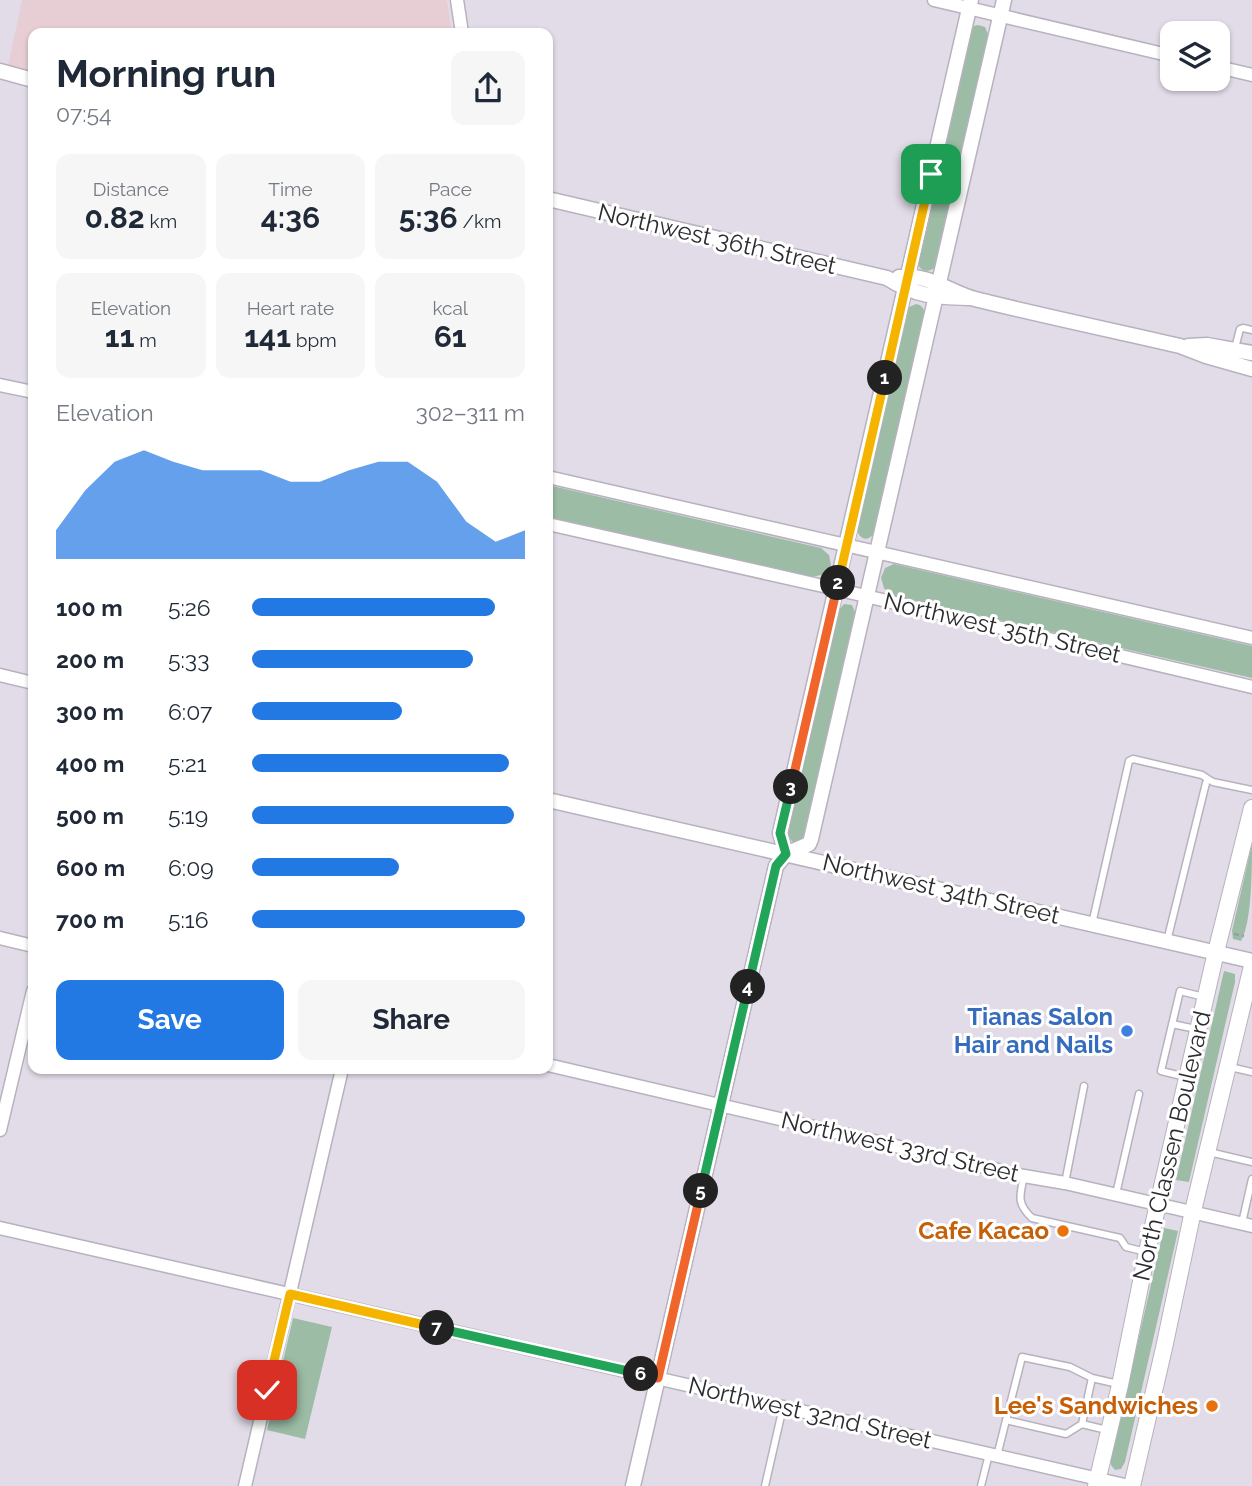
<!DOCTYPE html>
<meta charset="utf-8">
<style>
:root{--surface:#fff;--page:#f6f6f7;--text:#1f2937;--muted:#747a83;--accent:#2379e3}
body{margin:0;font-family:Raleway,sans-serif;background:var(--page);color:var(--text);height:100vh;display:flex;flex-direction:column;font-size:26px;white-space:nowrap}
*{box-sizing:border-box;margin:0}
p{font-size:23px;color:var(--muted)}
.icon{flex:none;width:38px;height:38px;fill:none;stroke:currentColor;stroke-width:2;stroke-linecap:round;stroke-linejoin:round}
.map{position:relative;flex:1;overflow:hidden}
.sheet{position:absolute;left:28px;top:28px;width:525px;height:1046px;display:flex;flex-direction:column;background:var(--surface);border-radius:14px;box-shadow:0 2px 5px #0004}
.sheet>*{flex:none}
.tools{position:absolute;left:1160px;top:21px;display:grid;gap:14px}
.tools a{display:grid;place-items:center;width:70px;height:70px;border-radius:14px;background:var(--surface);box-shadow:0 2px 5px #0004;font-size:35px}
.pin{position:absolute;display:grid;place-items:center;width:60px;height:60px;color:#fff;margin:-30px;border-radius:14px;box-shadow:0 4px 10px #0006}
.km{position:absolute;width:35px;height:35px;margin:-18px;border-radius:50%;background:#222;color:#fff;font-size:19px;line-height:35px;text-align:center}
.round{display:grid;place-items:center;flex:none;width:74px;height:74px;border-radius:14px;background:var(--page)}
.head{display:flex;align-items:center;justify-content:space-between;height:119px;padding:0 28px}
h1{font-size:38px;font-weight:700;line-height:52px}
.metrics{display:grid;grid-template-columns:repeat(3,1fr);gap:10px;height:119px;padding:7px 28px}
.metrics div{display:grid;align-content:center;border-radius:14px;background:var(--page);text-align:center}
.metrics b{font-size:30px;font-weight:700}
.metrics small{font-size:19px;font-weight:400}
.metrics p{font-size:19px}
.chart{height:196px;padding:14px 28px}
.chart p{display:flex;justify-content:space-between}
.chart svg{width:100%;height:126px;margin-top:7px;fill:var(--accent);opacity:.7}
.primary-button{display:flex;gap:14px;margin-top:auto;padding:14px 28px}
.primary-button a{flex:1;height:80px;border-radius:14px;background:var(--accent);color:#fff;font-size:28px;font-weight:700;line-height:80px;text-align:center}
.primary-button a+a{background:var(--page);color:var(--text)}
ul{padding:0 28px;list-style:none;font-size:23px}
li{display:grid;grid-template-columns:112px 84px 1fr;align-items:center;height:52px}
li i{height:18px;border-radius:9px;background:var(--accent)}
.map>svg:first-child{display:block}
.education{fill:#e7ced4}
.green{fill:#9cbca5}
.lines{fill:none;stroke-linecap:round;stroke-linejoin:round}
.service-casing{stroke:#b7b2bd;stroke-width:9}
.minor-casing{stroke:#b7b2bd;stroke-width:15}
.tertiary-casing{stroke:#b7b2bd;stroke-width:17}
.secondary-casing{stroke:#b7b2bd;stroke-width:18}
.path{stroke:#9f9ba4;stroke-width:2.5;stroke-dasharray:5 3.5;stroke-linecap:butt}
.service{stroke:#fff;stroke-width:6}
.minor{stroke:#fff;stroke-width:12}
.tertiary{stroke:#fff;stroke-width:14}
.secondary{stroke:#fff;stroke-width:16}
.split-1-casing{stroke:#fff;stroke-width:14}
.split-2-casing{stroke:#fff;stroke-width:14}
.split-3-casing{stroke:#fff;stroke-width:14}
.split-4-casing{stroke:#fff;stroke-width:14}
.split-5-casing{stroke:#fff;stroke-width:14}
.split-6-casing{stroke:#fff;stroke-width:14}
.split-7-casing{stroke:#fff;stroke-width:14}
.split-8-casing{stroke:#fff;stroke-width:14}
.split-1{stroke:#f5b400;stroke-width:9}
.split-2{stroke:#f5b400;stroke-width:9}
.split-3{stroke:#f0652b;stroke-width:9}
.split-4{stroke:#22a559;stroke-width:9}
.split-5{stroke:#22a559;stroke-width:9}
.split-6{stroke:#f0652b;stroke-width:9}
.split-7{stroke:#22a559;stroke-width:9}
.split-8{stroke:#f5b400;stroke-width:9}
.shop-dot{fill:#3f7fe0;stroke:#fff;stroke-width:2.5}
.food-dot{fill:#e8710a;stroke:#fff;stroke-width:2.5}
.labels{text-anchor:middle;stroke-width:6;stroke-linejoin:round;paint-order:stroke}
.street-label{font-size:24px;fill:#2c2b2f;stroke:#fff}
.shop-label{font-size:24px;font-weight:bold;fill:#366cbe;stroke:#fff;text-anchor:end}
.food-label{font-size:24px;font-weight:bold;fill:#c56008;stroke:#fff;text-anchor:end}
</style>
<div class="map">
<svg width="1252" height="1486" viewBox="0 0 1252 1486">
<rect width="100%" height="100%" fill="#e2dce8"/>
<path class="education" d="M22,0H447L452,33H33V72L8,66Z"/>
<path class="green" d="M978,25L985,27L988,34L936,266C929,274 919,272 917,261L971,31L974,26Z
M916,304C922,305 925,309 924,315L874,534C866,543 859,538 856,528L907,308Z
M548,485L821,548L829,555L831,565L825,574L812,577L548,517Z
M894,564L1252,646V678L890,595L884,588L881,578L885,568Z
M844,604L852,605L855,612V615L805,837L799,842H793L788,837L787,833L837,612Z
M1252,844C1252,868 1252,923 1241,941L1233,939L1232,931Z
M1224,971L1235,974V982L1189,1182L1176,1180Z
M1164,1228L1178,1231L1125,1462L1121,1469L1115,1470L1111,1465V1458Z
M293,1318L332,1327L305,1439L267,1430Z"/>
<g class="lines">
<defs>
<path id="service" d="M1235,348L1240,329L1243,328L1252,330
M1092,924L1129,761L1133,759L1202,775L1208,779
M1167,941L1206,783L1208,779L1213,782L1252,790
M1172,1024L1196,1029
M1230,1067L1252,1072
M1186,1077L1161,1071L1180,991L1204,997
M1209,1152L1252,1162
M1024,1176C1020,1195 1016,1203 1032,1218L1120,1238L1126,1247L1146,1252
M1065,1183L1084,1086
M1116,1194L1139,1094
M1242,1223L1252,1179
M1092,1378L1082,1424L1107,1430
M1006,1420L1066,1434L1082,1424
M997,1456L1022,1357L1070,1367L1092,1378L1118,1384
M765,1486L783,1407
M981,1486L989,1454"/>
<path id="minor" d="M457,0L462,33
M934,0L1172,56
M1218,67L1252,75
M0,385L33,392
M548,477L1252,638
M548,524L823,586L1252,687
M0,675L33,683
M0,938L33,946
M548,1065L1024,1176L1065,1183L1252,1226
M0,1130L33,991
M0,1228L1129,1486
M245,1486L342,1069"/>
<path id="tertiary" d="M0,71L33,80
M548,199L887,278C917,297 936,297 971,298
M899,277C928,273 949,292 975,299C1043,316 1111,330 1180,346L1206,356L1252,369
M1188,346L1207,345L1252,353
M548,800L1252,961
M786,854L780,833L971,0
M633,1486L776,866L786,854L809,844L811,839L1004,0"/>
<path id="secondary" d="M1096,1486L1120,1385L1147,1252L1216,952L1252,808
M1132,1486L1164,1348L1193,1211L1252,966"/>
</defs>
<use href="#service" class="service-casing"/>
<use href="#minor" class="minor-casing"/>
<use href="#tertiary" class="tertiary-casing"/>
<use href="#secondary" class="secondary-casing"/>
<path class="path" d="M1234,934L1244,936"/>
<use href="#service" class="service"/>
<use href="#minor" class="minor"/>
<use href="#tertiary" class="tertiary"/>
<use href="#secondary" class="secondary"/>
</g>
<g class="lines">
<defs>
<path id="split-1" d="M885,378L931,174"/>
<path id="split-2" d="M838,583L885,378"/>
<path id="split-3" d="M791,787L838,583"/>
<path id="split-4" d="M748,987L776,866L786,854L780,833L791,787"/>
<path id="split-5" d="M701,1191L748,987"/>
<path id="split-6" d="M641,1374L658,1378L701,1191"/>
<path id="split-7" d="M437,1328L641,1374"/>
<path id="split-8" d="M267,1390L290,1294L437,1328"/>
</defs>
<use href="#split-1" class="split-1-casing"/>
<use href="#split-2" class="split-2-casing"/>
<use href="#split-3" class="split-3-casing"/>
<use href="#split-4" class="split-4-casing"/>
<use href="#split-5" class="split-5-casing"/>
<use href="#split-6" class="split-6-casing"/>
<use href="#split-7" class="split-7-casing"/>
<use href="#split-8" class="split-8-casing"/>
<use href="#split-1" class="split-1"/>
<use href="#split-2" class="split-2"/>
<use href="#split-3" class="split-3"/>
<use href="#split-4" class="split-4"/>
<use href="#split-5" class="split-5"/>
<use href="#split-6" class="split-6"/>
<use href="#split-7" class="split-7"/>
<use href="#split-8" class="split-8"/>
</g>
<circle class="shop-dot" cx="1127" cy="1031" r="7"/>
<g class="food-dot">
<circle cx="1063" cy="1231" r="7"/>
<circle cx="1212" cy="1406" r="7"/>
</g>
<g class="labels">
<g class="street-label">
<text transform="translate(717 239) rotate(13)" y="8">Northwest 36th Street</text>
<text transform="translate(1002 628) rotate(13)" y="8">Northwest 35th Street</text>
<text transform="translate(941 889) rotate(13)" y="8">Northwest 34th Street</text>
<text transform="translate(1172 1146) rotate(-77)" y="8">North Classen Boulevard</text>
<text transform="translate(900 1147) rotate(13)" y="8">Northwest 33rd Street</text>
<text transform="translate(810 1413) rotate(13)" y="8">Northwest 32nd Street</text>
</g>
<g class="shop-label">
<text x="1113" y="1025">Tianas Salon<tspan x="1113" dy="28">Hair and Nails</tspan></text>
</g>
<g class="food-label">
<text x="1049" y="1239">Cafe Kacao</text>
<text x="1198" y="1414">Lee's Sandwiches</text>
</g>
</g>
</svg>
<div class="tools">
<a><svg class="icon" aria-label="layers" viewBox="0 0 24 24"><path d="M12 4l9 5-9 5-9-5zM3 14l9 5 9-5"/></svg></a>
</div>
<div class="pin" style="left:931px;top:174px;background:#1e9e55"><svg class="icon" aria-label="arrive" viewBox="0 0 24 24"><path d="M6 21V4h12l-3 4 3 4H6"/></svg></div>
<div class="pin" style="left:267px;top:1390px;background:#d93025"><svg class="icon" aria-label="check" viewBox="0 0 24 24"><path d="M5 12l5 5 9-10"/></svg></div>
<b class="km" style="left:885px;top:378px">1</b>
<b class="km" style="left:838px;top:583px">2</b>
<b class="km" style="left:791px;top:787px">3</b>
<b class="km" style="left:748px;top:987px">4</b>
<b class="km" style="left:701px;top:1191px">5</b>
<b class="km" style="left:641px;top:1374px">6</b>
<b class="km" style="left:437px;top:1328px">7</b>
<section class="sheet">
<div class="head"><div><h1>Morning run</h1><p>07:54</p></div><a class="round"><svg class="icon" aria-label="share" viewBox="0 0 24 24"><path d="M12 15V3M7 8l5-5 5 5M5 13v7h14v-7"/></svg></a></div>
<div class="metrics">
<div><p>Distance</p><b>0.82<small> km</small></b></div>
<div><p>Time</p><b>4:36</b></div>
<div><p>Pace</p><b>5:36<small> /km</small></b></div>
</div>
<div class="metrics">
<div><p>Elevation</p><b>11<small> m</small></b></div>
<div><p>Heart rate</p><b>141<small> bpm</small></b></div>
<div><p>kcal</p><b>61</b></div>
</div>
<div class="chart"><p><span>Elevation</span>302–311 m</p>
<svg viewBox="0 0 160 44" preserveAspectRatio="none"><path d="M0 44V34L10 20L20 10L30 6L40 10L50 13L60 13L70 13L80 17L90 17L100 13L110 10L120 10L130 17L140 31L150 38L160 34V44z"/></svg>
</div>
<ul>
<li><b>100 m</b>5:26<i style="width:89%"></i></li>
<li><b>200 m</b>5:33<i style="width:81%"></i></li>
<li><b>300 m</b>6:07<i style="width:55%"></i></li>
<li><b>400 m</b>5:21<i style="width:94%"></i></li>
<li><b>500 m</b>5:19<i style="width:96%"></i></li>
<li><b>600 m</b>6:09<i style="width:54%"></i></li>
<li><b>700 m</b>5:16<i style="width:100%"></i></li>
</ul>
<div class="primary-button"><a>Save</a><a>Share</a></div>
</section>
</div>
